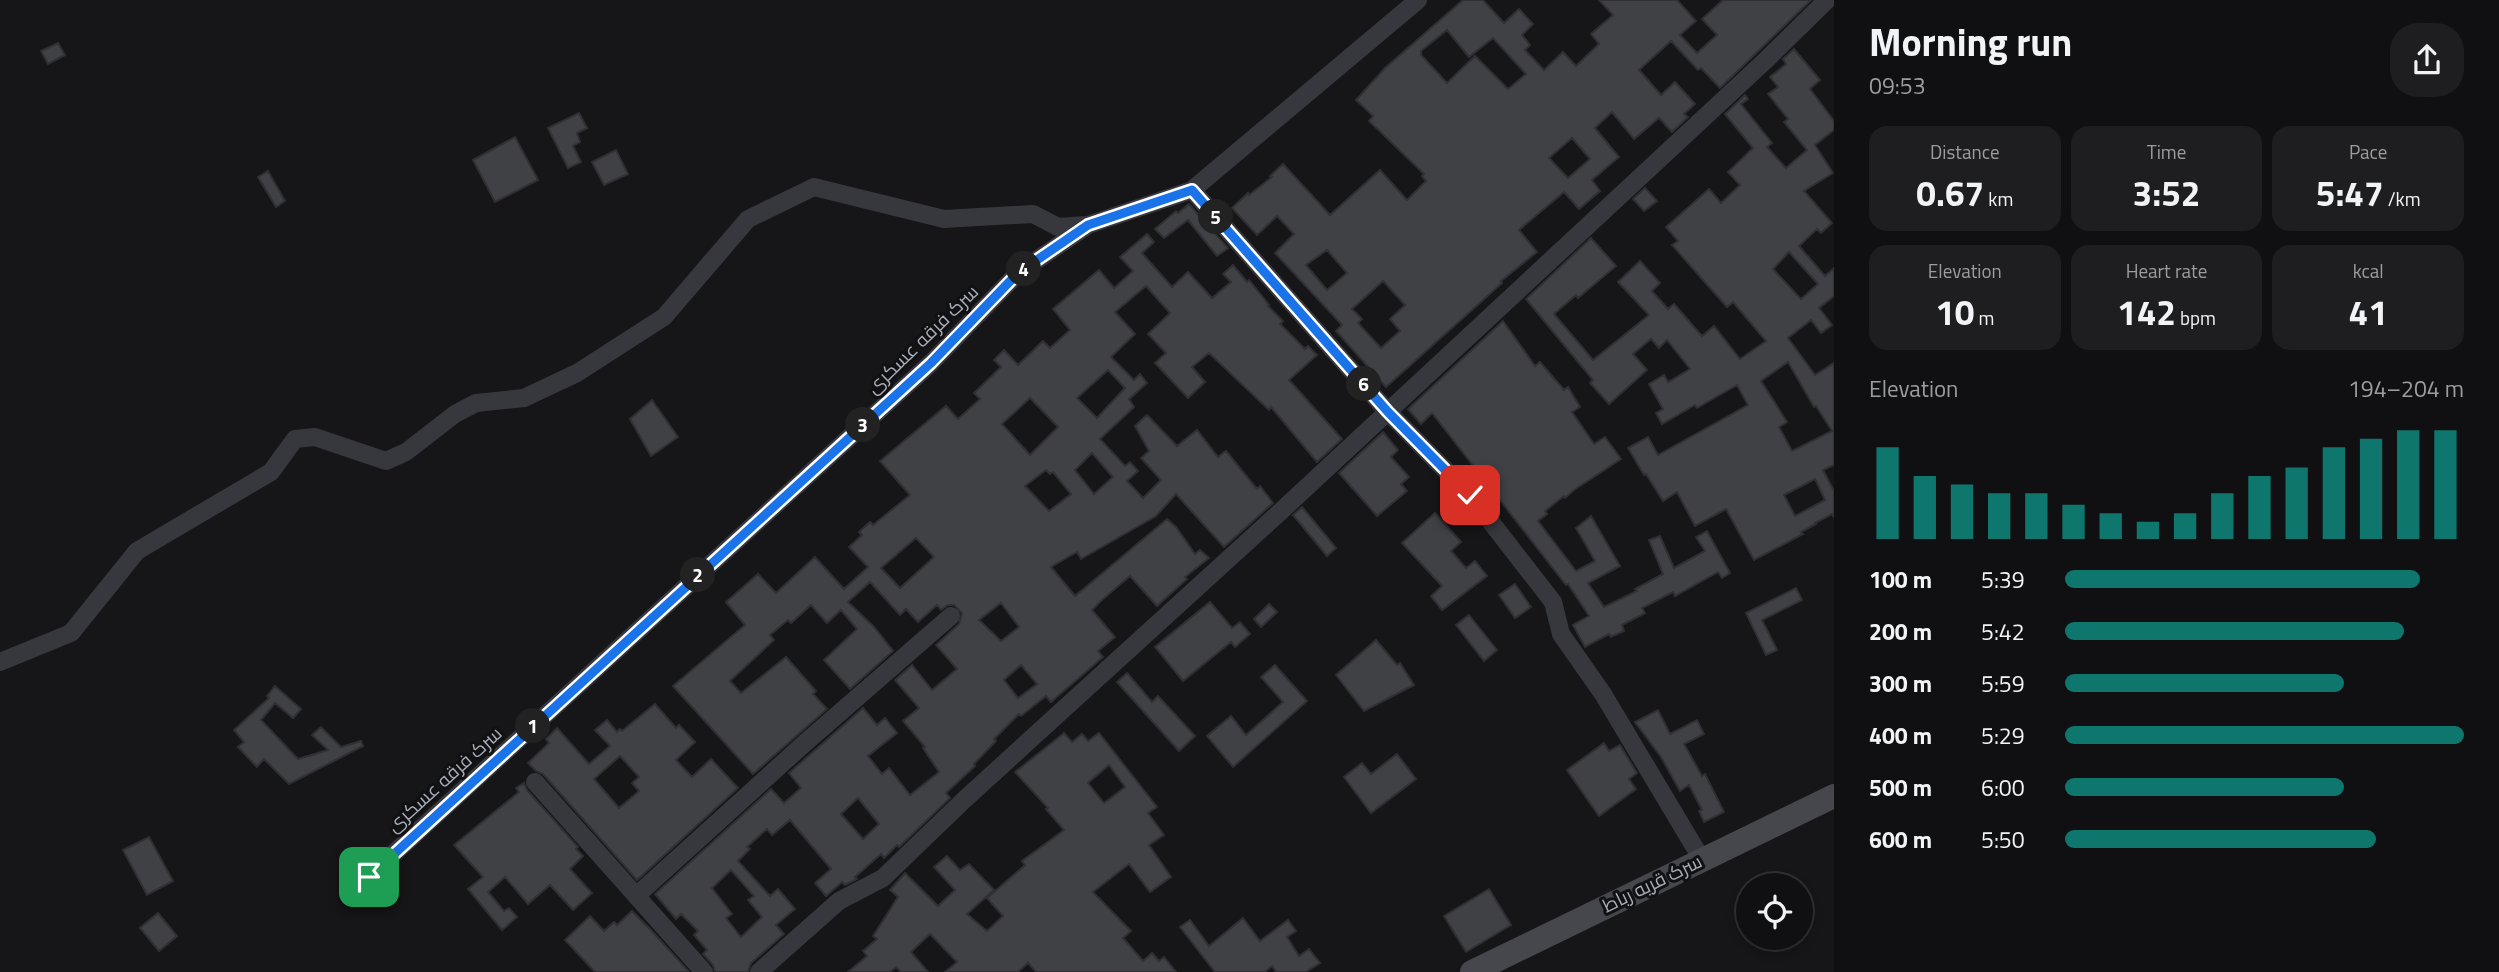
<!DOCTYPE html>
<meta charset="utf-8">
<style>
:root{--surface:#101012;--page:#1e1e20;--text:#f1f3f6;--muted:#9c9d9f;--line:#303032;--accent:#0f766e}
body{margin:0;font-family:"Titillium Web",Cairo,sans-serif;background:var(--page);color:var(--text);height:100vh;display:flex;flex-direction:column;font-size:26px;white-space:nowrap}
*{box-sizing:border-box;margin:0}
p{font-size:23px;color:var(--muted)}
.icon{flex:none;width:38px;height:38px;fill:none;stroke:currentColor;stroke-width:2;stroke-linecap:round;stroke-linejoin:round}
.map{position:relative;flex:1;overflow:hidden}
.drawer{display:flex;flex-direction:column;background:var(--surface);width:665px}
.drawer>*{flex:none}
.fabs{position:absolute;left:1736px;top:873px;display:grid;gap:14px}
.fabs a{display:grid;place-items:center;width:77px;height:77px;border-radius:50%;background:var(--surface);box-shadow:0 4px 10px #0003,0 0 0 2px var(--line);font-size:35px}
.pin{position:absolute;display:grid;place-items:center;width:60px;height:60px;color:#fff;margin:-30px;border-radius:14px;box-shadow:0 4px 10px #0006}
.km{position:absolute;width:35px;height:35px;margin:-18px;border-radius:50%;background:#222;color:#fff;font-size:19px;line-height:35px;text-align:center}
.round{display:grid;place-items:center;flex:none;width:74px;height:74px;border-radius:28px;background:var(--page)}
.headline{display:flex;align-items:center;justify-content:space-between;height:119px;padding:0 35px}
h1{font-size:38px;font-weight:700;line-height:52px}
.figures{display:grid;grid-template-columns:repeat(3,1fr);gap:10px;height:119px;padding:7px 35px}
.figures div{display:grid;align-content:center;border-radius:18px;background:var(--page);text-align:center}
.figures b{font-size:35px;font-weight:700}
.figures small{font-size:19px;font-weight:400}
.figures p{font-size:19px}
.chart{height:196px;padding:14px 35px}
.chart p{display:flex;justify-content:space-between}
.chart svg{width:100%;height:126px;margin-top:7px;stroke:var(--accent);stroke-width:6}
ul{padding:0 35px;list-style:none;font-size:23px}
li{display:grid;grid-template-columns:112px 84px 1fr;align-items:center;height:52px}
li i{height:18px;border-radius:9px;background:var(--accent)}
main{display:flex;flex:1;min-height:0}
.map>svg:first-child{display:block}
.building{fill:#404145;stroke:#303034;stroke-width:2;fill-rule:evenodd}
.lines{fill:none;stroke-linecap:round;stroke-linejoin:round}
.street{stroke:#37383d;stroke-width:18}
.secondary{stroke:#45474d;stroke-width:24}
.route-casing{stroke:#fff;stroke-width:14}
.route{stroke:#1a73e8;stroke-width:9}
.labels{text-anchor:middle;stroke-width:6;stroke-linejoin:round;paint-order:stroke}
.street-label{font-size:19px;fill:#a8adb8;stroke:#111113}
</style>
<main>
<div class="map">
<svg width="1834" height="972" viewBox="0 0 1834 972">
<rect width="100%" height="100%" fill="#161618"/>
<path class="building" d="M1463,0H1483L1504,23L1519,9L1533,24L1522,35L1530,45L1525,50L1544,70L1563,52L1576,66L1599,44L1591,34L1613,15L1599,0H1677L1696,21L1680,35L1697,53L1717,35L1702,19L1723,0H1811L1720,88L1701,68L1698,70L1671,41L1639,70L1661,95L1675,82L1695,104L1684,114L1688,117L1672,132L1659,118L1634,139L1612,112L1595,128L1619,157L1592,180L1600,191L1579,209L1564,192L1519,230L1537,252L1501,281L1502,283L1386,387L1336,331L1342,325L1275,253L1294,234L1277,216L1257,235L1232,208L1248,193L1249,195L1272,177L1270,176L1283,164L1330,215L1380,170L1407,200L1426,181L1422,176L1424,174L1369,121L1373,116L1356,100L1385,68ZM1447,30L1469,57L1493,38L1526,74L1508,89L1475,56L1447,83L1421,55V51ZM1572,138L1590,159L1568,178L1549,158ZM1327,250L1347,273L1327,290L1306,265ZM1383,281L1405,305L1390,319L1400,331L1381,348L1358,323L1362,319L1352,309Z
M58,43L65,55L48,64L41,51Z
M1794,49L1820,80L1810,89L1834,121V130L1815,145L1833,173L1804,191L1832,223L1821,233L1817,229L1799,246L1825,276L1834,268V296L1819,308L1832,325L1821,333L1811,320L1788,338L1815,375L1834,363V465L1823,470L1834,491V517L1832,514L1815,523L1816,524L1801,532L1803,534L1754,560L1726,509L1695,526L1677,492L1663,501L1646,474L1644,475L1628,448L1648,437L1658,455L1748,405L1737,385L1697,408L1695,405L1662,424L1656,413L1663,409L1649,384L1664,375L1668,382L1690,369L1667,340L1659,348L1651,339L1633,354L1647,370L1609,404L1590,383L1593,380L1526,299L1591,238L1616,266L1578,298L1576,295L1554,314L1593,360L1649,315L1618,282L1640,261L1660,283L1652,291L1668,309L1674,304L1702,336L1714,326L1740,359L1766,341L1733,302L1727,307L1710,288L1672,245L1678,241L1666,227L1709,189L1721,203L1740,185L1728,172L1753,148L1725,114L1745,95L1748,99L1741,104L1772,143L1767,147L1786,168L1807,150L1784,122L1788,119L1768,94L1778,87L1770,77L1786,64L1783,59ZM1789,252L1818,284L1801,299L1773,269ZM1788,362L1814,407L1816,406L1832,431L1792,451L1779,427L1787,422L1761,381ZM1815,479L1825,500L1795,516L1784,495Z
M579,113L587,128L577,133L580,142L573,146L581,162L568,168L548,128Z
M515,137L538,180L495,202L473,160Z
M616,150L628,174L604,185L592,162Z
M268,171L285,201L276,207L258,177Z
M1645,188L1657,201L1644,211L1633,199Z
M1189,204L1228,248L1217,256L1188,220L1164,238L1155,229L1176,211L1178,213Z
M1147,234L1154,242L1142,253L1172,287L1188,272L1212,298L1231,282L1223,274L1233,265L1247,282L1249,280L1269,305L1268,306L1283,321L1280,324L1305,349L1308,346L1317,355L1289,380L1342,439L1317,462L1271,407L1269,410L1209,353L1192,367L1205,382L1188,398L1155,363L1166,353L1148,334L1170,313L1146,286L1115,312L1135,334L1111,357L1134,380L1140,374L1147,383L1129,399L1134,407L1100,439L1125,466L1130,462L1138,471L1127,481L1143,498L1161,480L1141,458L1149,451L1135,426L1147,415L1177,446L1197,430L1218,457L1226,451L1257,489L1260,486L1273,503L1224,547L1176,494L1156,516L1081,559L1077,552L1051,567L1075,596L1167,519L1176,527L1195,554L1200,550L1209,558L1185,577L1187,579L1157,606L1130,576L1102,600L1092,610L1115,637L1098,651L1103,657L1051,702L1046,696L1021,716L1019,714L994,739L996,741L974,764L975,766L946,793L950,798L899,847L897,845L884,858L881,854L855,877L857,879L845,885L842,882L826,896L815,883L831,869L790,820L772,835L767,829L747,847L750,849L738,861L770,896L778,889L795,909L776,925L784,934L751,963L748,972H715L713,965L703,954L707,950L694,935L698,931L681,914L676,919L655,894L771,789L784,803L801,788L789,773L863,708L877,725L885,718L897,733L868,756L882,774L889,768L910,795L939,772L923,748L925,747L903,721L919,708L895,680L912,665L932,690L957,669L936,645L959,624L962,613L954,605H948L941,610L937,605L918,622L906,609L900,615L870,582L848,602L874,627L893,651L850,689L824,660L857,629L841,610L827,623L811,605L791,623L788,620L770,635L774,640L730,681L741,693L786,657L816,691L813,694L827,709L753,774L673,686L745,625L726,602L758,574L776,593L815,557L844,589L868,567L849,547L862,535L859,532L870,522L873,525L910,495L880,461L946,406L958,419L980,399L974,393L1001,367L994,360L1004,350L1018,365L1043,341L1050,348L1070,330L1053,309L1099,270L1114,288L1133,271L1120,257ZM1108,370L1125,388L1097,418L1077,398ZM1030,398L1058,427L1030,455L1002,424ZM1092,453L1113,477L1094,494L1075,470ZM1046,470L1050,474L1053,472L1071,494L1049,511L1025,486ZM916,538L934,557L900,588L881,568ZM1001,603L1019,627L1001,641L979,620ZM1021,665L1037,684L1018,698L1004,680ZM858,798L879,824L863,839L841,814ZM731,870L754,896L748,900L762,917L741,937L726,918L732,914L712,888Z
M1503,321L1535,366L1540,362L1564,390L1568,387L1580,407L1572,412L1594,444L1605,437L1621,459L1574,490L1565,498L1564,496L1545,511L1547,514L1538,521L1576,571L1595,561L1576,528L1591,516L1620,566L1588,583L1604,607L1637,591L1635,589L1663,574L1649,540L1660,536L1674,568L1705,551L1696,537L1707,531L1730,573L1722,578L1718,572L1675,596L1673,592L1642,608L1645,613L1622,625L1624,631L1611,637L1609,634L1585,647L1573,625L1589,616L1568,584L1566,585L1432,413L1421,424L1408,409Z
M652,400L678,437L651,456L630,419Z
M1383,432L1398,450L1391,457L1409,477L1401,484L1407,491L1377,516L1339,473Z
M1302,507L1336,548L1327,556L1293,515Z
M1435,513L1461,542L1451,551L1466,568L1475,561L1487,576L1442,610L1431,596L1442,586L1402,543Z
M1515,584L1531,607L1515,618L1499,595Z
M1796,588L1802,600L1762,620L1777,650L1766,655L1746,613Z
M1210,602L1232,628L1240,622L1250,634L1235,647L1231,642L1183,681L1155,647Z
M1269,604L1277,612L1261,627L1254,619Z
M1469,615L1497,650L1484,661L1456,625Z
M1376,640L1397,665L1400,663L1414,685L1364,711L1336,675Z
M1275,665L1307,701L1233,767L1207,736L1231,716L1246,735L1283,702L1261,677Z
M1127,673L1152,702L1158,696L1195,736L1179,751L1117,682Z
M275,686L301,709L293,718L275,703L261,720L298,759L328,750L312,735L321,727L341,747L361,741L363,746L289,784L264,759L257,767L238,747L244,742L234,730L269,698L267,696Z
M655,704L676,728L679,725L695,742L676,760L692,777L711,759L738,788L637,880L543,774L536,771L528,763L549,743L546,739L557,728L589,764L610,746L595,730L607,720L617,732L620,729L622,731ZM620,756L639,777L632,783L639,791L619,808L594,779Z
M1658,710L1670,734L1697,720L1704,734L1684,744L1702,776L1705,774L1724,812L1704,822L1699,811L1702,810L1689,785L1680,791L1661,757L1635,722Z
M1064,733L1072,742L1082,734L1088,741L1099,733L1157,807L1148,813L1164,835L1149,845L1171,877L1150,892L1129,864L1093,892L1131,931L1123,938L1143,961L1152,953L1159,961L1164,957L1176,972H1036L1028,963L1018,972H945L957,962L930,934L911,952L928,972H901L896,967L890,972H848L867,956L863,951L877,939L873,936L898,897L890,890L905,873L938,906L955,890L934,867L947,856L960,870L969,864L994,890L967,914L987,931L1003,916L987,898L1025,865L1022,861L1064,830L1046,809L1048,808L1015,772ZM1109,765L1125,787L1104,803L1088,783Z
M1604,743L1609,751L1620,745L1637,773L1629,779L1636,789L1599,816L1567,770Z
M1397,754L1416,779L1371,813L1344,777L1362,763L1371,774Z
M524,783L527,790L578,847L576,849L583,856L570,869L592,893L573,910L550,885L528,904L505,877L488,892L504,911L509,908L517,917L502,930L468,889L483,877L454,845L519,792L516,788Z
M149,837L173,881L147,895L123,850Z
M1489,889L1511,925L1466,952L1444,916Z
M632,911L651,930L689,972H595L565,940L590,916L604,931L614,922L617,925Z
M158,913L177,936L159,951L140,928Z
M1243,918L1260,941L1288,920L1296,931L1287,937L1299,956L1309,949L1320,963L1306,972H1276L1272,966L1265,972H1215L1180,927L1190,920L1209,946Z"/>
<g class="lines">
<path class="street" d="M1192,190L1388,412L1470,495L1553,602L1561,634L1603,694L1701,858
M0,662L71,633L137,551L271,472L295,439L315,437L386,461L406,452L455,414L476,403L524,398L577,373L664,317L748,219L814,187L944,219L1033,214L1058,227L1087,225
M535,782L704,972
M369,876L931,363L1018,273L1088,225L1192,190L1418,0
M636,896L806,742L951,616
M759,972L839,901L883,878L965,799L1280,512L1766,60L1827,0"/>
<path class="secondary" d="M1472,972L1834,796"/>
</g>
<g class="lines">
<defs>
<path id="route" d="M369,877L931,363L1018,273L1088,225L1192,190L1388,412L1470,495"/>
</defs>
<use href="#route" class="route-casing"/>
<use href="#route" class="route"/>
</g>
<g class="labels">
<g class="street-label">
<text transform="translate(922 339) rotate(-44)" y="7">سرک فرقه عسکری</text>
<text transform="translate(444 779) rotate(-42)" y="7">سرک فرقه عسکری</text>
<text transform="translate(1652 883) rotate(-26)" y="7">سرک قریه رباط</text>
</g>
</g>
</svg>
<div class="fabs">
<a><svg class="icon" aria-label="locate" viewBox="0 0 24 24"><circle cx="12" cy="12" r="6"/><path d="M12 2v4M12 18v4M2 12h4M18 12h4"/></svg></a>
</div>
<div class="pin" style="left:369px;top:877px;background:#1e9e55"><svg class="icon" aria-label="arrive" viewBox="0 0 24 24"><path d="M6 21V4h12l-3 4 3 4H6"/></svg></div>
<div class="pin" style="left:1470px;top:495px;background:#d93025"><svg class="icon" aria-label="check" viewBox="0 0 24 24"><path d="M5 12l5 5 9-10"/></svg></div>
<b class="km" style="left:533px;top:726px">1</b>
<b class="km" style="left:698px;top:575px">2</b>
<b class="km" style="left:863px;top:425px">3</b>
<b class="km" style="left:1024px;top:269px">4</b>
<b class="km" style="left:1216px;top:217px">5</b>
<b class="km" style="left:1364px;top:384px">6</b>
</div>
<section class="drawer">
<div class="headline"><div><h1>Morning run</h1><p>09:53</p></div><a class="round"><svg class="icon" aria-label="share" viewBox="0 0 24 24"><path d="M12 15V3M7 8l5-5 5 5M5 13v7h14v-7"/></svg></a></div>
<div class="figures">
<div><p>Distance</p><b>0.67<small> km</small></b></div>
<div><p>Time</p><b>3:52</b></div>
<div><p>Pace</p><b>5:47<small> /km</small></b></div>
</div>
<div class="figures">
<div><p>Elevation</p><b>10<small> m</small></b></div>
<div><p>Heart rate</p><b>142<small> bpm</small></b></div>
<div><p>kcal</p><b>41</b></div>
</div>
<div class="chart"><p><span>Elevation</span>194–204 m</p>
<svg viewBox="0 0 160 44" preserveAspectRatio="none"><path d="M5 44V12M15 44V22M25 44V25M35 44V28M45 44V28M55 44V32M65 44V35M75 44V38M85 44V35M95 44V28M105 44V22M115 44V19M125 44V12M135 44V9M145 44V6M155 44V6"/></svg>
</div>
<ul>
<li><b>100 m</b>5:39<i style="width:89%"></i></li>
<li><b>200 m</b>5:42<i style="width:85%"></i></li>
<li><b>300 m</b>5:59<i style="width:70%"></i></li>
<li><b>400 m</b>5:29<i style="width:100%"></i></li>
<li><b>500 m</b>6:00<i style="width:70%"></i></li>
<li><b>600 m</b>5:50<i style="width:78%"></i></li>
</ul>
</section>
</main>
